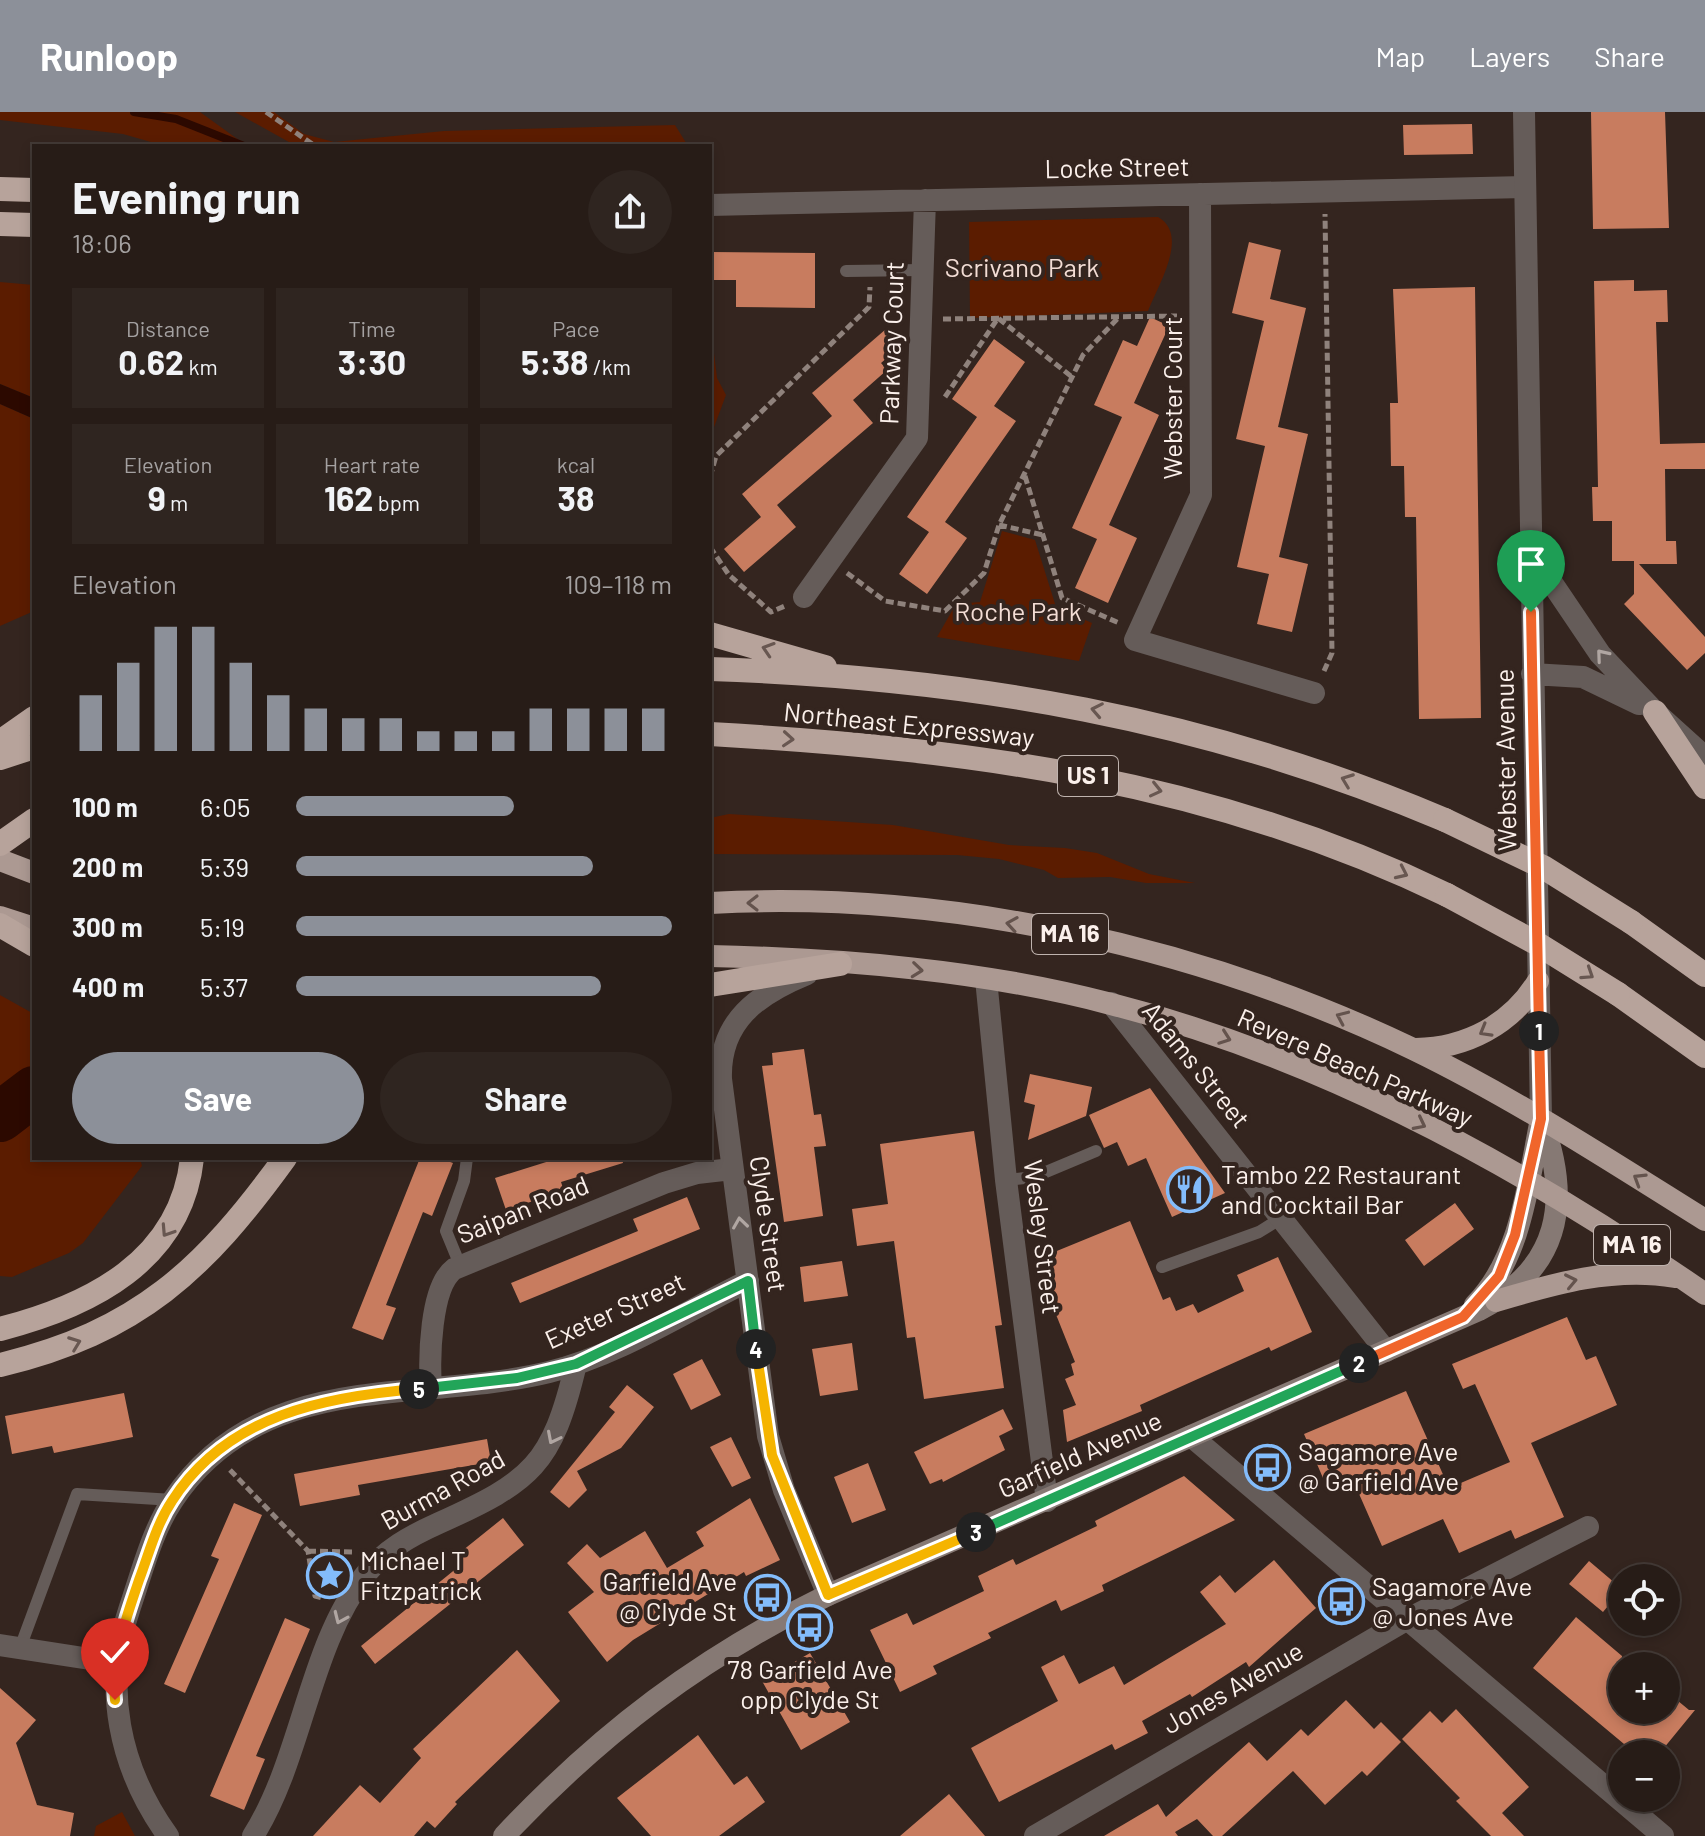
<!DOCTYPE html>
<meta charset="utf-8">
<style>
:root{--surface:#271c17;--page:#2f2520;--text:#f1f3f6;--muted:#a4a1a1;--line:#433a36;--accent:#8c9099}
body{margin:0;font-family:Barlow,sans-serif;background:var(--page);color:var(--text);height:100vh;display:flex;flex-direction:column;font-size:30px;white-space:nowrap}
*{box-sizing:border-box;margin:0}
p{font-size:26px;color:var(--muted)}
.icon{flex:none;width:44px;height:44px;fill:none;stroke:currentColor;stroke-width:2;stroke-linecap:round;stroke-linejoin:round}
.map{position:relative;flex:1;overflow:hidden}
.sheet{position:absolute;left:32px;top:32px;width:680px;height:1016px;display:flex;flex-direction:column;background:var(--surface);border-radius:0px;box-shadow:0 4px 12px #0003,0 0 0 2px var(--line)}
.sheet>*{flex:none}
.controls{position:absolute;left:1608px;top:1452px;display:grid;gap:16px}
.controls a{display:grid;place-items:center;width:72px;height:72px;border-radius:50%;background:var(--surface);box-shadow:0 4px 12px #0003,0 0 0 2px var(--line);font-size:40px}
.pin{position:absolute;display:grid;place-items:center;width:68px;height:68px;color:#fff;margin:-82px -34px;border-radius:50% 50% 50% 0;rotate:-45deg;box-shadow:0 0 8px #0007}
.pin .icon{rotate:45deg}
.km{position:absolute;width:40px;height:40px;margin:-20px;border-radius:50%;background:#222;color:#fff;font-size:22px;line-height:40px;text-align:center}
.round{display:grid;place-items:center;flex:none;width:84px;height:84px;border-radius:42px;background:var(--page)}
.head{display:flex;align-items:center;justify-content:space-between;height:136px;padding:0 40px}
h1{font-size:44px;font-weight:700;line-height:60px}
.metrics{display:grid;grid-template-columns:repeat(3,1fr);gap:12px;height:136px;padding:8px 40px}
.metrics div{display:grid;align-content:center;border-radius:0px;background:var(--page);text-align:center}
.metrics b{font-size:34px;font-weight:700}
.metrics small{font-size:22px;font-weight:400}
.metrics p{font-size:22px}
.chart{height:224px;padding:16px 40px}
.chart p{display:flex;justify-content:space-between}
.chart svg{width:100%;height:144px;margin-top:8px;stroke:var(--accent);stroke-width:6}
.primary-button{display:flex;gap:16px;margin-top:auto;padding:16px 40px}
.primary-button a{flex:1;height:92px;border-radius:48px;background:var(--accent);color:#fff;font-size:32px;font-weight:700;line-height:92px;text-align:center}
.primary-button a+a{background:var(--page);color:var(--text)}
ul{padding:0 40px;list-style:none;font-size:26px}
li{display:grid;grid-template-columns:128px 96px 1fr;align-items:center;height:60px}
li i{height:20px;border-radius:10px;background:var(--accent)}
header{display:flex;align-items:center;gap:48px;box-sizing:border-box;height:112px;padding:0 40px;background:var(--accent);color:#fff}
header strong{font-size:38px}
nav{display:flex;gap:44px;margin-inline-start:auto;font-size:28px}
.map>svg:first-child{display:block}
.green{fill:#5b1c00}
.water{fill:#2c0900}
.lines{fill:none;stroke-linecap:round;stroke-linejoin:round}
.stream{stroke:#2c0900;stroke-width:8}
.river{stroke:#2c0900;stroke-width:50}
.building{fill:#c87c5f}
.path{stroke:#8f827c;stroke-width:5;stroke-dasharray:8 4;stroke-linecap:butt}
.service{stroke:#655c59;stroke-width:12}
.minor{stroke:#655c59;stroke-width:22}
.tertiary{stroke:#655c59;stroke-width:22}
.secondary{stroke:#867974;stroke-width:22}
.trunk{stroke:#ac9992;stroke-width:22}
.motorway{stroke:#b7a39b;stroke-width:24}
.motorway-bridge{stroke:#b7a39b;stroke-width:24}
.oneway{stroke:#685751}
.oneway2{stroke:#b0a6a2}
.oneway3{stroke:#64534d}
.split-1-casing{stroke:#fff;stroke-width:16}
.split-2-casing{stroke:#fff;stroke-width:16}
.split-3-casing{stroke:#fff;stroke-width:16}
.split-4-casing{stroke:#fff;stroke-width:16}
.split-5-casing{stroke:#fff;stroke-width:16}
.split-6-casing{stroke:#fff;stroke-width:16}
.split-1{stroke:#f0652b;stroke-width:10}
.split-2{stroke:#f0652b;stroke-width:10}
.split-3{stroke:#22a559;stroke-width:10}
.split-4{stroke:#f5b400;stroke-width:10}
.split-5{stroke:#22a559;stroke-width:10}
.split-6{stroke:#f5b400;stroke-width:10}
.labels{text-anchor:middle;stroke-width:8;stroke-linejoin:round;paint-order:stroke}
.shield{fill:#34251f;stroke:#bfb3ae;stroke-width:2}
.shield-label{font-size:24px;font-weight:bold;fill:#fbf0eb}
.street-label{font-size:26px;fill:#fbf0eb;stroke:#34251f}
.park-label{font-size:26px;fill:#f3ddd5;stroke:#34251f}
.poi-label{font-size:26px;fill:#fbf0eb;stroke:#34251f;text-anchor:start}
</style>
<header>
<strong>Runloop</strong>
<nav><a>Map</a><a>Layers</a><a>Share</a></nav>
</header>
<div class="map">
<svg width="1705" height="1724" viewBox="0 0 1705 1724">
<rect width="100%" height="100%" fill="#34251f"/>
<path class="green" d="M0,0H200L247,34H165L123,22L0,8Z
M235,0H274L304,22L334,30L444,19L675,13L688,34H296Z
M1158,105C1190,123 1158,173 1148,199L970,206L969,110Z
M0,170L34,173V286L0,272Z
M710,208L717,266L726,283L710,326Z
M0,292L34,307V499L0,514Z
M1002,419L1035,428L1056,495L1092,511L1079,549L937,525L956,492L980,490Z
M729,702L893,713L1009,733L1065,736L1097,741L1149,762L1195,771H1146L1110,765L1058,766L1044,758L999,747L957,743L710,742V706Z
M0,883L34,902V1046H140L142,1054L83,1131L69,1141L12,1165L0,1164Z
M122,1700L135,1724H94L96,1714Z"/>
<path class="water" d="M0,272L34,286V307L0,292Z"/>
<g class="lines">
<path class="stream" d="M134,0L176,7L244,34"/>
<path class="river" d="M0,1005L34,979"/>
</g>
<path class="building" d="M1591,0H1665L1669,116L1593,117Z
M1472,12L1473,42L1404,43L1403,13Z
M1249,130L1281,138L1270,187L1306,196L1278,315L1308,322L1279,445L1308,452L1292,520L1257,512L1269,462L1237,455L1265,334L1236,327L1264,209L1232,201Z
M710,140L815,141V196L736,195V168H710Z
M1634,168V179L1667,178L1668,210H1656L1660,332L1705,331V357H1665L1666,429H1676L1677,452H1639L1705,525V541L1687,558L1624,492L1634,482V449H1612V409H1593L1592,375H1598L1594,169Z
M1475,175L1481,606L1419,607L1416,405H1405L1404,354H1391L1390,291H1398L1393,177Z
M1150,205L1169,214L1134,291L1159,303L1109,413L1137,426L1108,491L1075,476L1097,427L1072,416L1122,305L1094,293L1123,228L1137,234Z
M886,217L901,234L881,251L887,258L853,288L873,311L777,393L796,415L744,460L724,437L761,405L742,382L832,304L812,281Z
M994,227L1025,250L994,294L1016,309L945,410L967,426L927,482L899,462L929,420L907,405L977,305L952,287Z
M804,937L814,1003L821,1002L826,1034L814,1035L823,1104L784,1110L762,954L773,953L772,941Z
M1030,962L1092,975L1086,1004L1028,1028L1035,993L1024,990Z
M1150,976L1225,1081L1172,1105L1146,1046L1128,1054L1117,1030L1104,1036L1089,1003Z
M974,1019L1002,1213L995,1214L1004,1276L924,1287L915,1225L907,1226L894,1129L857,1134L852,1097L888,1092L880,1032Z
M420,1046H439L453,1051L432,1104L423,1100L386,1193L396,1196L383,1228L352,1216Z
M559,1046H622L623,1051L561,1070L564,1079L506,1098L495,1066Z
M687,1085L700,1117L520,1191L511,1171L638,1119L633,1107Z
M1455,1091L1474,1117L1424,1154L1405,1128Z
M1130,1109L1163,1188L1170,1185L1176,1199L1193,1192L1198,1201L1244,1179L1237,1163L1278,1145L1312,1220L1271,1239L1269,1235L1140,1293L1142,1299L1067,1330L1063,1298L1076,1293L1065,1267L1074,1263L1071,1252L1075,1250L1047,1180V1143Z
M842,1149L848,1184L804,1190L800,1155Z
M1567,1205L1586,1248L1596,1244L1617,1293L1531,1331L1564,1405L1515,1427L1511,1418L1459,1441L1443,1407L1382,1434L1356,1375L1347,1379L1335,1360L1323,1366L1304,1322L1406,1279L1449,1376L1510,1350L1475,1272L1463,1277L1452,1252Z
M852,1231L858,1278L820,1284L812,1237Z
M702,1247L721,1283L691,1298L673,1262Z
M627,1273L654,1295L621,1336L577,1359L587,1378L569,1396L550,1380L615,1300L609,1295Z
M124,1281L133,1325L54,1341L52,1334L12,1342L5,1304Z
M1003,1297L1013,1317L999,1324L1005,1338L943,1370L942,1367L930,1372L914,1340Z
M731,1325L751,1366L732,1375L710,1335Z
M487,1327L491,1350L358,1373L360,1383L300,1394L294,1362Z
M868,1351L886,1398L852,1411L834,1365Z
M1184,1364L1235,1408L1102,1473L1104,1479L1061,1499L1056,1488L988,1521L991,1526L933,1554L937,1562L900,1580L870,1518L907,1501L913,1513L984,1479L978,1464L1013,1447L1016,1453L1097,1414L1095,1409Z
M750,1386L780,1448L746,1464L744,1460L633,1528L607,1550L568,1500L594,1480L567,1451L587,1432L600,1446L645,1419L667,1456L704,1434L696,1420Z
M234,1391L262,1403L185,1581L164,1572L219,1447L211,1444Z
M503,1406L524,1433L375,1552L361,1534L463,1451L457,1443Z
M1274,1448L1316,1496L1249,1555L1246,1550L1192,1585L1190,1582L1142,1609L1148,1621L1115,1638L1112,1632L999,1690L971,1636L1058,1589L1041,1555L1064,1543L1079,1572L1114,1554L1124,1573L1226,1512L1200,1480L1220,1463L1235,1481Z
M1589,1449L1622,1477L1603,1500L1569,1472Z
M1576,1505L1622,1544V1598H1666V1579L1689,1598H1695L1659,1642H1636L1533,1556Z
M285,1506L310,1517L256,1644L265,1647L244,1698L210,1684Z
M517,1538L560,1589L455,1690L457,1692L435,1716L427,1709L414,1724H313L360,1673L380,1691L421,1646L413,1637Z
M810,1541L850,1610L801,1638L762,1569Z
M0,1576L36,1608L16,1631L37,1693L74,1701L70,1724H0Z
M1346,1588L1374,1617L1381,1610L1401,1630L1367,1664L1362,1659L1325,1693L1293,1659L1222,1724H1213L1197,1707L1175,1720L1178,1724H1104L1158,1692L1166,1705L1249,1630L1267,1649L1301,1617L1308,1624Z
M1456,1597L1529,1675L1502,1701L1524,1724H1491L1456,1689L1460,1686L1402,1627L1430,1599L1442,1611Z
M698,1623L734,1673L747,1664L765,1690L719,1724H651L617,1686Z
M949,1682L985,1724H900Z"/>
<g class="lines">
<path class="path" d="M266,0L315,34
M351,34H423
M943,207L1177,204
M945,285L998,206L1072,265
M1025,364L1062,486L1119,511
M710,365L716,344L869,195L870,175
M999,413L1043,423
M710,435L729,463L771,500L785,494
M847,461L885,489L945,499L984,461L999,413L1083,243L1119,205
M1324,559L1332,541L1325,102
M230,1358L308,1439L315,1484L323,1486
M308,1439L355,1440"/>
<path class="service" d="M846,159L923,158
M1006,1068L1034,1065L1096,1039
M460,1153L446,1119L464,1069L467,1046
M1162,1155L1259,1120L1283,1105
M20,1536L77,1382L173,1388"/>
<path class="minor" d="M1200,82L1201,383L1135,528L1314,581
M710,93L1525,75
M804,485L917,326L925,88
M807,862C758,882 719,909 721,967L768,1324L784,1378L828,1483
M986,867L1006,1068L1047,1389
M1111,891L1386,1239
M431,1276C429,1247 430,1175 454,1157L664,1071L697,1061L732,1057
M0,1533L116,1551
M168,1724C119,1656 102,1574 130,1495C142,1460 152,1419 173,1388C262,1255 418,1292 549,1260C619,1243 684,1200 748,1169
M253,1724C302,1647 309,1534 365,1463C385,1438 410,1424 439,1411C532,1369 552,1353 576,1252
M1035,1724L1406,1508L1588,1415"/>
<path class="tertiary" d="M1524,0L1541,1007
M1529,437L1600,542L1655,600L1705,645
M1532,562L1583,565L1639,592
M1191,1324L1663,1724"/>
<path class="secondary" d="M1475,1193C1522,1145 1528,1070 1541,1007
M504,1724C602,1620 700,1546 828,1483L1479,1198C1560,1156 1572,1089 1541,1007"/>
<path class="trunk" d="M0,748L34,761
M710,791C948,778 1199,834 1413,937C1514,986 1609,1048 1705,1108
M0,805L34,816
M710,844C843,847 982,858 1111,892C1324,946 1526,1057 1705,1182
M1416,937C1466,936 1511,913 1538,869
M1496,1189C1553,1172 1614,1154 1675,1165"/>
<path class="motorway" d="M0,77L34,78
M0,112L34,113
M710,522L825,555
M710,557C971,566 1204,606 1445,708
M1655,600L1705,675
M710,622C971,637 1209,668 1447,783
M0,630L34,606
M0,646L34,635
M0,732L34,708
M1631,810L1705,863
M0,813L34,833
M710,873L840,852
M1618,882L1705,944
M0,1217C90,1194 181,1149 192,1046
M0,1253C138,1220 204,1158 285,1046"/>
<path class="motorway-bridge" d="M1445,708L1543,755L1631,810
M1447,783L1536,831L1618,882"/>
</g>
<defs><path id="oneway-chevron" d="M-2-3.5L2.5 0L-2 3.5" fill="none" stroke-width="1.6" stroke-linecap="round" stroke-linejoin="round" transform="scale(2)"/></defs>
<g class="oneway">
<use href="#oneway-chevron" transform="translate(768 537) rotate(-162)"/>
<use href="#oneway-chevron" transform="translate(1097 598) rotate(-169)"/>
<use href="#oneway-chevron" transform="translate(788 627) rotate(4)"/>
<use href="#oneway-chevron" transform="translate(1347 668) rotate(-159)"/>
<use href="#oneway-chevron" transform="translate(1156 678) rotate(13)"/>
<use href="#oneway-chevron" transform="translate(1402 761) rotate(25)"/>
<use href="#oneway-chevron" transform="translate(1588 862) rotate(33)"/>
<use href="#oneway-chevron" transform="translate(167 1119) rotate(123)"/>
<use href="#oneway-chevron" transform="translate(75 1231) rotate(-21)"/>
</g>
<g class="oneway2">
<use href="#oneway-chevron" transform="translate(1602 543) rotate(-130)"/>
<use href="#oneway-chevron" transform="translate(740 1111) rotate(-98)"/>
<use href="#oneway-chevron" transform="translate(553 1326) rotate(117)"/>
<use href="#oneway-chevron" transform="translate(340 1506) rotate(114)"/>
</g>
<g class="oneway3">
<use href="#oneway-chevron" transform="translate(753 791) rotate(180)"/>
<use href="#oneway-chevron" transform="translate(1012 812) rotate(-171)"/>
<use href="#oneway-chevron" transform="translate(917 858) rotate(6)"/>
<use href="#oneway-chevron" transform="translate(1342 905) rotate(-156)"/>
<use href="#oneway-chevron" transform="translate(1485 919) rotate(150)"/>
<use href="#oneway-chevron" transform="translate(1225 926) rotate(20)"/>
<use href="#oneway-chevron" transform="translate(1420 1012) rotate(27)"/>
<use href="#oneway-chevron" transform="translate(1639 1067) rotate(-148)"/>
<use href="#oneway-chevron" transform="translate(1571 1169) rotate(-12)"/>
</g>
<g class="lines">
<defs>
<path id="split-1" d="M1531,500L1539,919"/>
<path id="split-2" d="M1359,1251L1463,1205L1499,1164L1515,1123L1541,1007L1539,919"/>
<path id="split-3" d="M976,1420L1359,1251"/>
<path id="split-4" d="M756,1237L772,1343L828,1483L976,1420"/>
<path id="split-5" d="M419,1277L517,1266L576,1252L748,1169L756,1237"/>
<path id="split-6" d="M115,1588C111,1546 126,1507 139,1468C149,1442 156,1413 172,1389C227,1303 326,1284 419,1277"/>
</defs>
<use href="#split-1" class="split-1-casing"/>
<use href="#split-2" class="split-2-casing"/>
<use href="#split-3" class="split-3-casing"/>
<use href="#split-4" class="split-4-casing"/>
<use href="#split-5" class="split-5-casing"/>
<use href="#split-6" class="split-6-casing"/>
<use href="#split-1" class="split-1"/>
<use href="#split-2" class="split-2"/>
<use href="#split-3" class="split-3"/>
<use href="#split-4" class="split-4"/>
<use href="#split-5" class="split-5"/>
<use href="#split-6" class="split-6"/>
</g>
<defs>
<symbol id="restaurant-ring" viewBox="-11 -11 22 22"><circle r="9.5" fill="#34251f" stroke="#83bcfb" stroke-width="1.5"/><path d="M-5-6h1v4h1v-4h1v4h1v-4h1v5L-1.5 .5V6h-2V.5L-5-1ZM5-6V6H3V1.5H1.5Q1.5-4 5-6Z" fill="#83bcfb"/></symbol>
<symbol id="bus-ring" viewBox="-11 -11 22 22"><circle r="9.5" fill="#34251f" stroke="#83bcfb" stroke-width="1.5"/><path d="M-5-6H5V4H4V6H2V4H-2V6H-4V4H-5ZM-3.5-4V0h7V-4ZM-3.5 1.2v1.5H-2V1.2ZM2 1.2v1.5H3.5V1.2Z" fill="#83bcfb"/></symbol>
<symbol id="sight-ring" viewBox="-11 -11 22 22"><circle r="9.5" fill="#34251f" stroke="#83bcfb" stroke-width="1.5"/><path d="M0-6L1.8-2.2L6-1.7L2.9 1.2L3.7 5.4L0 3.3L-3.7 5.4L-2.9 1.2L-6-1.7L-1.8-2.2Z" fill="#83bcfb"/></symbol>
</defs>
<g fill-rule="evenodd">
<use href="#restaurant-ring" x="1164" y="1052" width="51" height="51"/>
<use href="#bus-ring" x="1242" y="1330" width="51" height="51"/>
<use href="#sight-ring" x="304" y="1438" width="51" height="51"/>
<use href="#bus-ring" x="742" y="1460" width="51" height="51"/>
<use href="#bus-ring" x="1316" y="1464" width="51" height="51"/>
<use href="#bus-ring" x="784" y="1490" width="51" height="51"/>
</g>
<g class="labels">
<g class="shield">
<rect x="1058" y="644" width="60" height="40" rx="6"/>
<rect x="1032" y="802" width="76" height="40" rx="6"/>
<rect x="1594" y="1113" width="76" height="40" rx="6"/>
</g>
<g class="shield-label">
<text x="1088" y="672">US 1</text>
<text x="1070" y="830">MA 16</text>
<text x="1632" y="1141">MA 16</text>
</g>
<g class="street-label">
<text transform="translate(1117 56) rotate(-1)" y="9">Locke Street</text>
<text transform="translate(892 231) rotate(-88)" y="9">Parkway Court</text>
<text transform="translate(1173 286) rotate(-90)" y="9">Webster Court</text>
<text transform="translate(909 613) rotate(6)" y="9">Northeast Expressway</text>
<text transform="translate(1506 648) rotate(-91)" y="9">Webster Avenue</text>
<text transform="translate(1196 953) rotate(51)" y="9">Adams Street</text>
<text transform="translate(1355 956) rotate(24)" y="9">Revere Beach Parkway</text>
<text transform="translate(523 1098) rotate(-22)" y="9">Saipan Road</text>
<text transform="translate(768 1112) rotate(82)" y="9">Clyde Street</text>
<text transform="translate(1042 1125) rotate(83)" y="9">Wesley Street</text>
<text transform="translate(615 1199) rotate(-24)" y="9">Exeter Street</text>
<text transform="translate(1080 1343) rotate(-24)" y="9">Garfield Avenue</text>
<text transform="translate(443 1378) rotate(-29)" y="9">Burma Road</text>
<text transform="translate(1233 1576) rotate(-30)" y="9">Jones Avenue</text>
</g>
<g class="park-label">
<text x="1022" y="165">Scrivano Park</text>
<text x="1018" y="509">Roche Park</text>
</g>
<g class="poi-label">
<text x="1221" y="1072">Tambo 22 Restaurant<tspan x="1221" dy="30">and Cocktail Bar</tspan></text>
<text x="1298" y="1349">Sagamore Ave<tspan x="1298" dy="30">@ Garfield Ave</tspan></text>
<text x="360" y="1458">Michael T<tspan x="360" dy="30">Fitzpatrick</tspan></text>
<text x="737" y="1479" text-anchor="end">Garfield Ave<tspan x="737" dy="30">@ Clyde St</tspan></text>
<text x="1372" y="1484">Sagamore Ave<tspan x="1372" dy="30">@ Jones Ave</tspan></text>
<text x="810" y="1567" text-anchor="middle">78 Garfield Ave<tspan x="810" dy="30">opp Clyde St</tspan></text>
</g>
</g>
</svg>
<div class="controls">
<a><svg class="icon" aria-label="locate" viewBox="0 0 24 24"><circle cx="12" cy="12" r="6"/><path d="M12 2v4M12 18v4M2 12h4M18 12h4"/></svg></a>
<a>+</a>
<a>−</a>
</div>
<div class="pin" style="left:1531px;top:500px;background:#1e9e55"><svg class="icon" aria-label="arrive" viewBox="0 0 24 24"><path d="M6 21V4h12l-3 4 3 4H6"/></svg></div>
<div class="pin" style="left:115px;top:1588px;background:#d93025"><svg class="icon" aria-label="check" viewBox="0 0 24 24"><path d="M5 12l5 5 9-10"/></svg></div>
<b class="km" style="left:1539px;top:919px">1</b>
<b class="km" style="left:1359px;top:1251px">2</b>
<b class="km" style="left:976px;top:1420px">3</b>
<b class="km" style="left:756px;top:1237px">4</b>
<b class="km" style="left:419px;top:1277px">5</b>
<section class="sheet">
<div class="head"><div><h1>Evening run</h1><p>18:06</p></div><a class="round"><svg class="icon" aria-label="share" viewBox="0 0 24 24"><path d="M12 15V3M7 8l5-5 5 5M5 13v7h14v-7"/></svg></a></div>
<div class="metrics">
<div><p>Distance</p><b>0.62<small> km</small></b></div>
<div><p>Time</p><b>3:30</b></div>
<div><p>Pace</p><b>5:38<small> /km</small></b></div>
</div>
<div class="metrics">
<div><p>Elevation</p><b>9<small> m</small></b></div>
<div><p>Heart rate</p><b>162<small> bpm</small></b></div>
<div><p>kcal</p><b>38</b></div>
</div>
<div class="chart"><p><span>Elevation</span>109–118 m</p>
<svg viewBox="0 0 160 44" preserveAspectRatio="none"><path d="M5 44V27M15 44V17M25 44V6M35 44V6M45 44V17M55 44V27M65 44V31M75 44V34M85 44V34M95 44V38M105 44V38M115 44V38M125 44V31M135 44V31M145 44V31M155 44V31"/></svg>
</div>
<ul>
<li><b>100 m</b>6:05<i style="width:58%"></i></li>
<li><b>200 m</b>5:39<i style="width:79%"></i></li>
<li><b>300 m</b>5:19<i style="width:100%"></i></li>
<li><b>400 m</b>5:37<i style="width:81%"></i></li>
</ul>
<div class="primary-button"><a>Save</a><a>Share</a></div>
</section>
</div>
